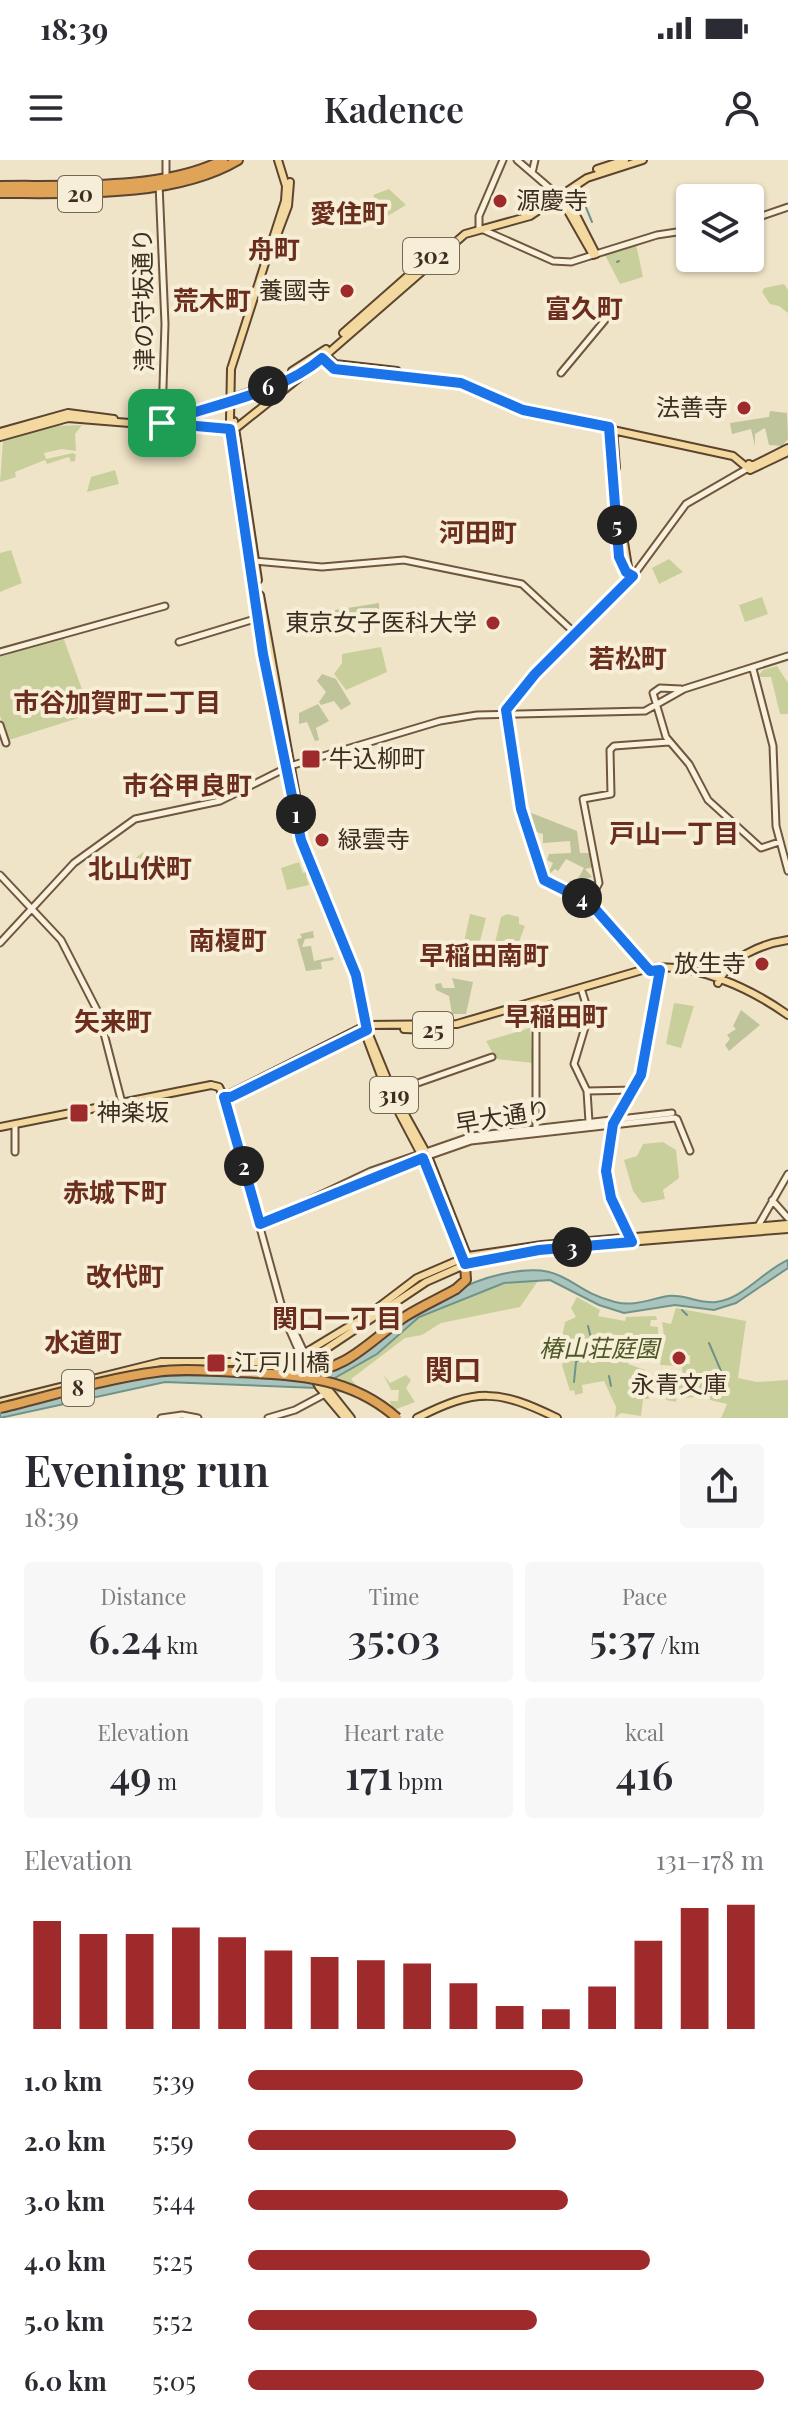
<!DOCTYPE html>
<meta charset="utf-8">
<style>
:root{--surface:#fff;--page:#f7f7f7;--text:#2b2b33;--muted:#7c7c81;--accent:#9e2a2b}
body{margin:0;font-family:"Playfair Display","Noto Sans JP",serif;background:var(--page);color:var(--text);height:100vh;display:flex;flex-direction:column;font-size:30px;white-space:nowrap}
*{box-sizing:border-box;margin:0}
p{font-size:26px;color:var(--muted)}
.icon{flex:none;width:44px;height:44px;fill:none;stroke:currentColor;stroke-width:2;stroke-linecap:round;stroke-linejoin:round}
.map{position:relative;height:1258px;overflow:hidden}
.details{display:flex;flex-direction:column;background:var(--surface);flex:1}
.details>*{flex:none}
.tools{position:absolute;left:676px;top:24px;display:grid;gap:16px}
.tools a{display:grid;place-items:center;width:88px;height:88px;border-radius:8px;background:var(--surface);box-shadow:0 2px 6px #0004;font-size:40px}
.pin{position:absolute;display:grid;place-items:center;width:68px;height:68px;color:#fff;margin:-34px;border-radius:16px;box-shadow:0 4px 12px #0006}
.km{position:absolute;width:40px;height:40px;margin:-20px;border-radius:50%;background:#222;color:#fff;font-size:22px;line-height:40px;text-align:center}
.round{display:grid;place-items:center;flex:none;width:84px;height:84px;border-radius:8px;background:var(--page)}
.head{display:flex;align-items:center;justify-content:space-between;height:136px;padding:0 24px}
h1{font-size:44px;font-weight:600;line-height:60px}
.figures{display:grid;grid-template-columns:repeat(3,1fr);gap:12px;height:136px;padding:8px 24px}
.figures div{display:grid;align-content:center;border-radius:8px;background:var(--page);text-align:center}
.figures b{font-size:40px;font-weight:600}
.figures small{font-size:22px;font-weight:400}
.figures p{font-size:22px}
.chart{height:224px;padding:16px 24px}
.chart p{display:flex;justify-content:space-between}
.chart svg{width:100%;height:144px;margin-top:8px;stroke:var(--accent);stroke-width:6}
ul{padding:0 24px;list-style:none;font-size:26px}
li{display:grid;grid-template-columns:128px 96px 1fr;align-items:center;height:60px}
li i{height:20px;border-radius:10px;background:var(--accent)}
.status{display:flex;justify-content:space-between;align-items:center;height:56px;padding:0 40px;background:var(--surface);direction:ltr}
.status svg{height:22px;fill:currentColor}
header{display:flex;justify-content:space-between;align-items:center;height:104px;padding:0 24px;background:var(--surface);font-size:36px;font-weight:600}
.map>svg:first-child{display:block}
.green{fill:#c9cf9b}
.cemetery{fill:#bfc49a}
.water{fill:#a9c4bc;stroke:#6f938a;stroke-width:2}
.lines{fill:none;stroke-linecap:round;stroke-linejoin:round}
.stream{stroke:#6f938a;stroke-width:2}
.secondary-casing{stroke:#6f573f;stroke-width:9}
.primary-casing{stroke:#5b4430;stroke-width:10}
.highway-casing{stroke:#5b4430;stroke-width:12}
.secondary{stroke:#faf1dc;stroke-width:5}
.primary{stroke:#f3d9a0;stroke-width:6}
.highway{stroke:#e0a458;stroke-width:8}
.primary-bridge-casing{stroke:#5b4430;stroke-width:10;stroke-linecap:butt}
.highway-bridge-casing{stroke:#5b4430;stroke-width:12;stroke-linecap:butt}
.primary-bridge{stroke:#f3d9a0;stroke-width:6}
.highway-bridge{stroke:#e0a458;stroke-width:8}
.route-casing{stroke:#fff;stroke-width:16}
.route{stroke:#1a73e8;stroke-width:10}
.poi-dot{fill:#9e2a2b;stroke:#f7eed8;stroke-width:3}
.labels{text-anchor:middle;stroke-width:8;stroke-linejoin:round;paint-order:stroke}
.shield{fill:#f7eed8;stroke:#756857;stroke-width:2}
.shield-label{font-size:22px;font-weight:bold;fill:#3d2e20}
.poi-label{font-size:24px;fill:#3d2e20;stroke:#f7eed8;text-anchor:start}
.street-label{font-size:24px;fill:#3d2e20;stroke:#f7eed8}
.park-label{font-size:24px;font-style:italic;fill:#4d5a26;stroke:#f7eed8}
.neighbourhood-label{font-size:26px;font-weight:bold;fill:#6b2e1e;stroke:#f7eed8}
.quarter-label{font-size:28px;font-weight:bold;fill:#6b2e1e;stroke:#f7eed8}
</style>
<div class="status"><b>18:39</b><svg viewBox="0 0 49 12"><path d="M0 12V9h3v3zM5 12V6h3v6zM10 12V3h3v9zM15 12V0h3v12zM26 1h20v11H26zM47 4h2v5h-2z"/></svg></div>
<header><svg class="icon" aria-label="menu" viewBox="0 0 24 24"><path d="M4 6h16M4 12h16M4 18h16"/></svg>Kadence<svg class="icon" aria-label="person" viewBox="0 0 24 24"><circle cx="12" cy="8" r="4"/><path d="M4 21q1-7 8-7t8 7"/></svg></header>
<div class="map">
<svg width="788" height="1258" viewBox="0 0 788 1258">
<rect width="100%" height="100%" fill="#f0e4c8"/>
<path class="green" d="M389,29L406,45L386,57L373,35Z
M636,84L643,117L620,124L605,95Z
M784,124L788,130V153L779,146L770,144L762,132L764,128Z
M82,265L75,274L76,291L62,289L44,293L46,299L73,293L76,295L75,301L71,302L69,297L47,304L45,300L15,312L16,317L0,322L3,281L53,266Z
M115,310L119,324L87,332L91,317Z
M11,390L22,423L0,432V393Z
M669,399L683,412L659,424L652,408Z
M762,437L768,454L745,462L739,445Z
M63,477L91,554L9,580L0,556V497Z
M381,487L387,512L346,530L334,514L342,503V494Z
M777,506L788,523V554H780L771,517H757L763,510Z
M143,692L153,710L148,713L149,717L134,724L125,707Z
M299,702L303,713L309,711L306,716L309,725L287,730L281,708Z
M470,754L486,758L479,785L464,782Z
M507,754L519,757V764L525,766L517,787L495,783L501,757Z
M674,843L694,846L681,888L666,884Z
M530,868L533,903L496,899L486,881Z
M663,982L676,990L679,1018L663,1030L665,1039L642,1043L633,1031L624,1000L637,996L643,984Z
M540,1118L520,1147L441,1163L422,1175L405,1178L351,1219L357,1226L347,1232L334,1233L326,1223L377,1194L409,1163L444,1144L493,1126Z
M577,1137L600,1150L598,1156L625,1161L626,1157L656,1156L657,1160H651L650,1166L658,1167V1175L650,1182L642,1198L631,1196L628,1204L645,1210L649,1239H643L641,1256L621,1253L615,1258L616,1247L604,1221L582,1225L583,1233L575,1235L574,1230L570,1231L562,1205L568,1195L561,1182L565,1162L576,1157L571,1148Z
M676,1148L746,1161L738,1218L757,1222L788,1220V1258H721L727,1244L710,1240V1236L682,1238L677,1233L676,1242L666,1240L667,1215H683L681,1204H690V1195L674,1199L679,1206L660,1205L664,1176L662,1162L671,1164Z
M383,1214L390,1223L406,1215L411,1220L406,1228L415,1242L394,1250L389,1241H398L399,1230H391Z"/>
<path class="cemetery" d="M770,251L787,253L788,279L782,286L769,285L765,268L755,274V286L751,269L732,274L730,263L769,257Z
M379,443V461L342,464V470H330V465L336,464L335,450Z
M322,514L336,519L351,544L341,550L334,541L321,545L319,542L326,532L317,521Z
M318,544L329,561L316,568L319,580L315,581L307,562L299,564V553Z
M529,652L577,671L580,693H591L594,707L585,709L592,717L583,720L574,732L571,731L584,708L566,699L558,711L555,709L547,716L553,703L547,700L549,694L571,693L570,681L543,683V674L530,670Z
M313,771L314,778L305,779L302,787L311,786L314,801L333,797L334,800L321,802L322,809L306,811L297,779L302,778L300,774Z
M452,818L473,822L466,854H452L449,836L436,830L435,824L441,823L443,828H455Z
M741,850L760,865L729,891L725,885L730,879L727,875L736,869L733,866Z"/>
<path class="water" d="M788,1100V1108L736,1143L714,1150L675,1145L624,1153L599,1145L550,1120L504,1123L419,1157L377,1194L317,1228L165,1222L0,1258V1251C56,1237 113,1218 171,1213C209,1210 263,1224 298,1216C372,1199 424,1131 502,1114C569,1100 564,1129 615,1142C634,1147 650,1139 668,1136C685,1134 699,1144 716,1142C743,1139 763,1111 788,1100Z"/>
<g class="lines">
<path class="stream" d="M585,45L592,62
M617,102L619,101
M682,1150L687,1155
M588,1166L595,1194
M709,1183L724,1218
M609,1216L611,1226
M574,1222L576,1202L585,1193"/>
<defs>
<path id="secondary" d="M166,0V18
M503,0L479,56V68L553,101L571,102L593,95
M517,0L560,37
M532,13L535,0
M159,24L165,164L162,258
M750,60L788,47
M596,94L657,75L690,70
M561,213L620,142
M253,401L322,407L404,400L522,424L577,475
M179,482L258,458
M0,492L165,446
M753,509L773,586L776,666L788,711
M681,529L660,528L653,533L666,577L689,604L708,640L761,688L779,682
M0,565L6,583
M0,715L61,780L99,854L122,943
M589,742L599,723L583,639L611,634L610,590L614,586L669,582
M0,783L74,703L135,659L220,641L290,606L440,561L477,555L645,551L684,529L788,496
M650,810L590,743L544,720L521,649L506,548L633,416L686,344L750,307
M581,828L589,854L574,904L587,931
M530,843L536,865V969
M392,932L492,897
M224,937L286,1162L301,1196
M677,959L690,991
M589,962L587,931L635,930
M15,966V992
M772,1040L788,1058
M261,1063L371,1011L472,976L672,953
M260,1064L388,1010L471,981L675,958
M757,1068L788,1014
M629,1078L610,1033L606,1011L613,964L641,918L660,807
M287,1156L305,1194
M161,1258L182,1255L198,1258
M268,1258L295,1250L325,1234"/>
<path id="primary" d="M597,9L625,0
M560,37L575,53L596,94L593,95Z
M268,99L288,46L290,22
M343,173L418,107
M325,194L335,204L397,211
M322,198L338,210L461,223L534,253L733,296L750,310L788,292
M231,209L285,41L286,26L278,0
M292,211L326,189
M230,259L232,298L263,494L301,680L356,815L365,854L366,876L384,924L423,998L465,1104
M234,261L258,420
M141,262L187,249
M164,263L235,269L305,213
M611,265L619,397L626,411L633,416
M613,268L616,308
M0,272L68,253L114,259
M0,277L68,258L154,265L279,222L318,202L465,74L530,56L587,18L643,0
M749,304L752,306L788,288
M621,363L628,407
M260,435L297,641
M718,823C730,797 761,784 788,780
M404,869L429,870
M367,870L392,931L428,996L469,1100
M224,937L367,865L457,864L649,808C696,803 750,828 788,855
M0,967L211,925L219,927L224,937
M303,1199L319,1227L345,1258
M272,1211L305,1203L426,1122L469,1103L566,1087L788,1069
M324,1224L351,1258
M0,1242L161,1202H290L371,1153L417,1118L468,1096L542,1085L788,1064
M417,1258C476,1228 498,1229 557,1258"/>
<path id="highway" d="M0,26C66,25 163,31 223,0
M0,33C72,33 174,38 238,0
M456,1129L466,1120L465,1104"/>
</defs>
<use href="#secondary" class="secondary-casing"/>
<use href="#primary" class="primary-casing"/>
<use href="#highway" class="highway-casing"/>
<use href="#secondary" class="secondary"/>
<use href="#primary" class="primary"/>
<use href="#highway" class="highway"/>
<defs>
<path id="primary-bridge" d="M230,259L231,209"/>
<path id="highway-bridge" d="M303,1212C348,1211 372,1178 406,1156C422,1146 440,1138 456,1129
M0,1248C51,1236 103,1219 156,1212C182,1208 209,1211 236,1212C296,1215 350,1216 397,1258"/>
</defs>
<use href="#primary-bridge" class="primary-bridge-casing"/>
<use href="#highway-bridge" class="highway-bridge-casing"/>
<use href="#primary-bridge" class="primary-bridge"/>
<use href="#highway-bridge" class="highway-bridge"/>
</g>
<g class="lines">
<defs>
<path id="route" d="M322,198L334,209L461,223L523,250L609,267L619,397L626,412L633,416L535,514L506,550L521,649L544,720L590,743L650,811L660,810L641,915L613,964L606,1011L611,1038L632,1082L539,1090L465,1104L423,998L260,1064L224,937H231L367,870L356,815L301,680L263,494L230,269L162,263C213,244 280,234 322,198Z"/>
</defs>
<use href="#route" class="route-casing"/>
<use href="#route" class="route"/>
</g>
<g class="poi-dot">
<circle cx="500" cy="41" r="8"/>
<circle cx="347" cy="131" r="8"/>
<circle cx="744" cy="248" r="8"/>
<circle cx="493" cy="463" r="8"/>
<rect x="301" y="589" width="20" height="20" rx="4"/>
<circle cx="322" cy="680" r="8"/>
<circle cx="762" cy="804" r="8"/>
<rect x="69" y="943" width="20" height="20" rx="4"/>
<circle cx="679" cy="1198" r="8"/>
<rect x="206" y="1193" width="20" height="20" rx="4"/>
</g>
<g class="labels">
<g class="shield">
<rect x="58" y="16" width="44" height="36" rx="6"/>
<rect x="403" y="78" width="56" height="36" rx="6"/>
<rect x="413" y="852" width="40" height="36" rx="6"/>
<rect x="370" y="917" width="48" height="36" rx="6"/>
<rect x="62" y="1210" width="32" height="36" rx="6"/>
</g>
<g class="shield-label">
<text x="80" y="42">20</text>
<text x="431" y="104">302</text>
<text x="433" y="878">25</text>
<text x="394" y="943">319</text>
<text x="78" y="1236">8</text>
</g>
<g class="poi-label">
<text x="516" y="49">源慶寺</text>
<text x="331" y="139" text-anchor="end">養國寺</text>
<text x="728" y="256" text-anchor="end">法善寺</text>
<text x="477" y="471" text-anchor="end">東京女子医科大学</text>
<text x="329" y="607">牛込柳町</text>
<text x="338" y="688">緑雲寺</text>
<text x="746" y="812" text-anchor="end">放生寺</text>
<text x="97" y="961">神楽坂</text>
<text x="234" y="1211">江戸川橋</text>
<text x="679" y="1233" text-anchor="middle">永青文庫</text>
</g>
<g class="street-label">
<text transform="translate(144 140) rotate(-91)" y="8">津の守坂通り</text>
<text transform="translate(503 957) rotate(-9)" y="8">早大通り</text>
</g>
<g class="park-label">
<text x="599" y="1197">椿山荘庭園</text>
</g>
<g class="neighbourhood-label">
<text x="349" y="63">愛住町</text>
<text x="274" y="99">舟町</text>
<text x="212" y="150">荒木町</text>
<text x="584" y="158">富久町</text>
<text x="478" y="382">河田町</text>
<text x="628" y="508">若松町</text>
<text x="117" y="552">市谷加賀町二丁目</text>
<text x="187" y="635">市谷甲良町</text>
<text x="674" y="683">戸山一丁目</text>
<text x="140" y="718">北山伏町</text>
<text x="228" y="790">南榎町</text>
<text x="484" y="805">早稲田南町</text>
<text x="556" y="866">早稲田町</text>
<text x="113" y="871">矢来町</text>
<text x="115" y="1042">赤城下町</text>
<text x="125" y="1126">改代町</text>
<text x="337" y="1168">関口一丁目</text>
<text x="83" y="1192">水道町</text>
</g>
<g class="quarter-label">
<text x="453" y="1220">関口</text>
</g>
</g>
</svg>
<div class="tools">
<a><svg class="icon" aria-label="layers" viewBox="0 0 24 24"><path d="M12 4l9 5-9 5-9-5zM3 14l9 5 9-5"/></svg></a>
</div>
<div class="pin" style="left:162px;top:263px;background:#1e9e55"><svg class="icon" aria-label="arrive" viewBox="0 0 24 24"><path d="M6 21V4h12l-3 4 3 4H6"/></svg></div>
<b class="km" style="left:296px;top:654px">1</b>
<b class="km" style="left:244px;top:1006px">2</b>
<b class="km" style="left:572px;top:1087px">3</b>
<b class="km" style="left:582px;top:738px">4</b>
<b class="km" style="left:617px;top:365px">5</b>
<b class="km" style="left:268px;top:226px">6</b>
</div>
<section class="details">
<div class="head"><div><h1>Evening run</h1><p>18:39</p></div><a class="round"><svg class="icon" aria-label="share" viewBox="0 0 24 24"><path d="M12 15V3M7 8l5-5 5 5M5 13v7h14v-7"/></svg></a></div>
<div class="figures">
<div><p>Distance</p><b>6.24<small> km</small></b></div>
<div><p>Time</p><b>35:03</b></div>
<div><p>Pace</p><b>5:37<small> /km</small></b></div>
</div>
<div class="figures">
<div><p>Elevation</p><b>49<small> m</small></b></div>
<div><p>Heart rate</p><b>171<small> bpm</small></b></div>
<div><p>kcal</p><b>416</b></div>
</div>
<div class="chart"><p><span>Elevation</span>131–178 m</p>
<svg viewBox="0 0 160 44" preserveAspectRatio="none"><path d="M5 44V11M15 44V15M25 44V15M35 44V13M45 44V16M55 44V20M65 44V22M75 44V23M85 44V24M95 44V30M105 44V37M115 44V38M125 44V31M135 44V17M145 44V7M155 44V6"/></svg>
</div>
<ul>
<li><b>1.0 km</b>5:39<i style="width:65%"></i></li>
<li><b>2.0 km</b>5:59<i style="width:52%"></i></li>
<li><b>3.0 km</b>5:44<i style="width:62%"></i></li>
<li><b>4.0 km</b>5:25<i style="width:78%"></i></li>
<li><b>5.0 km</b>5:52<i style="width:56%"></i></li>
<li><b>6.0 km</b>5:05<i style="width:100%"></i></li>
</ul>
</section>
